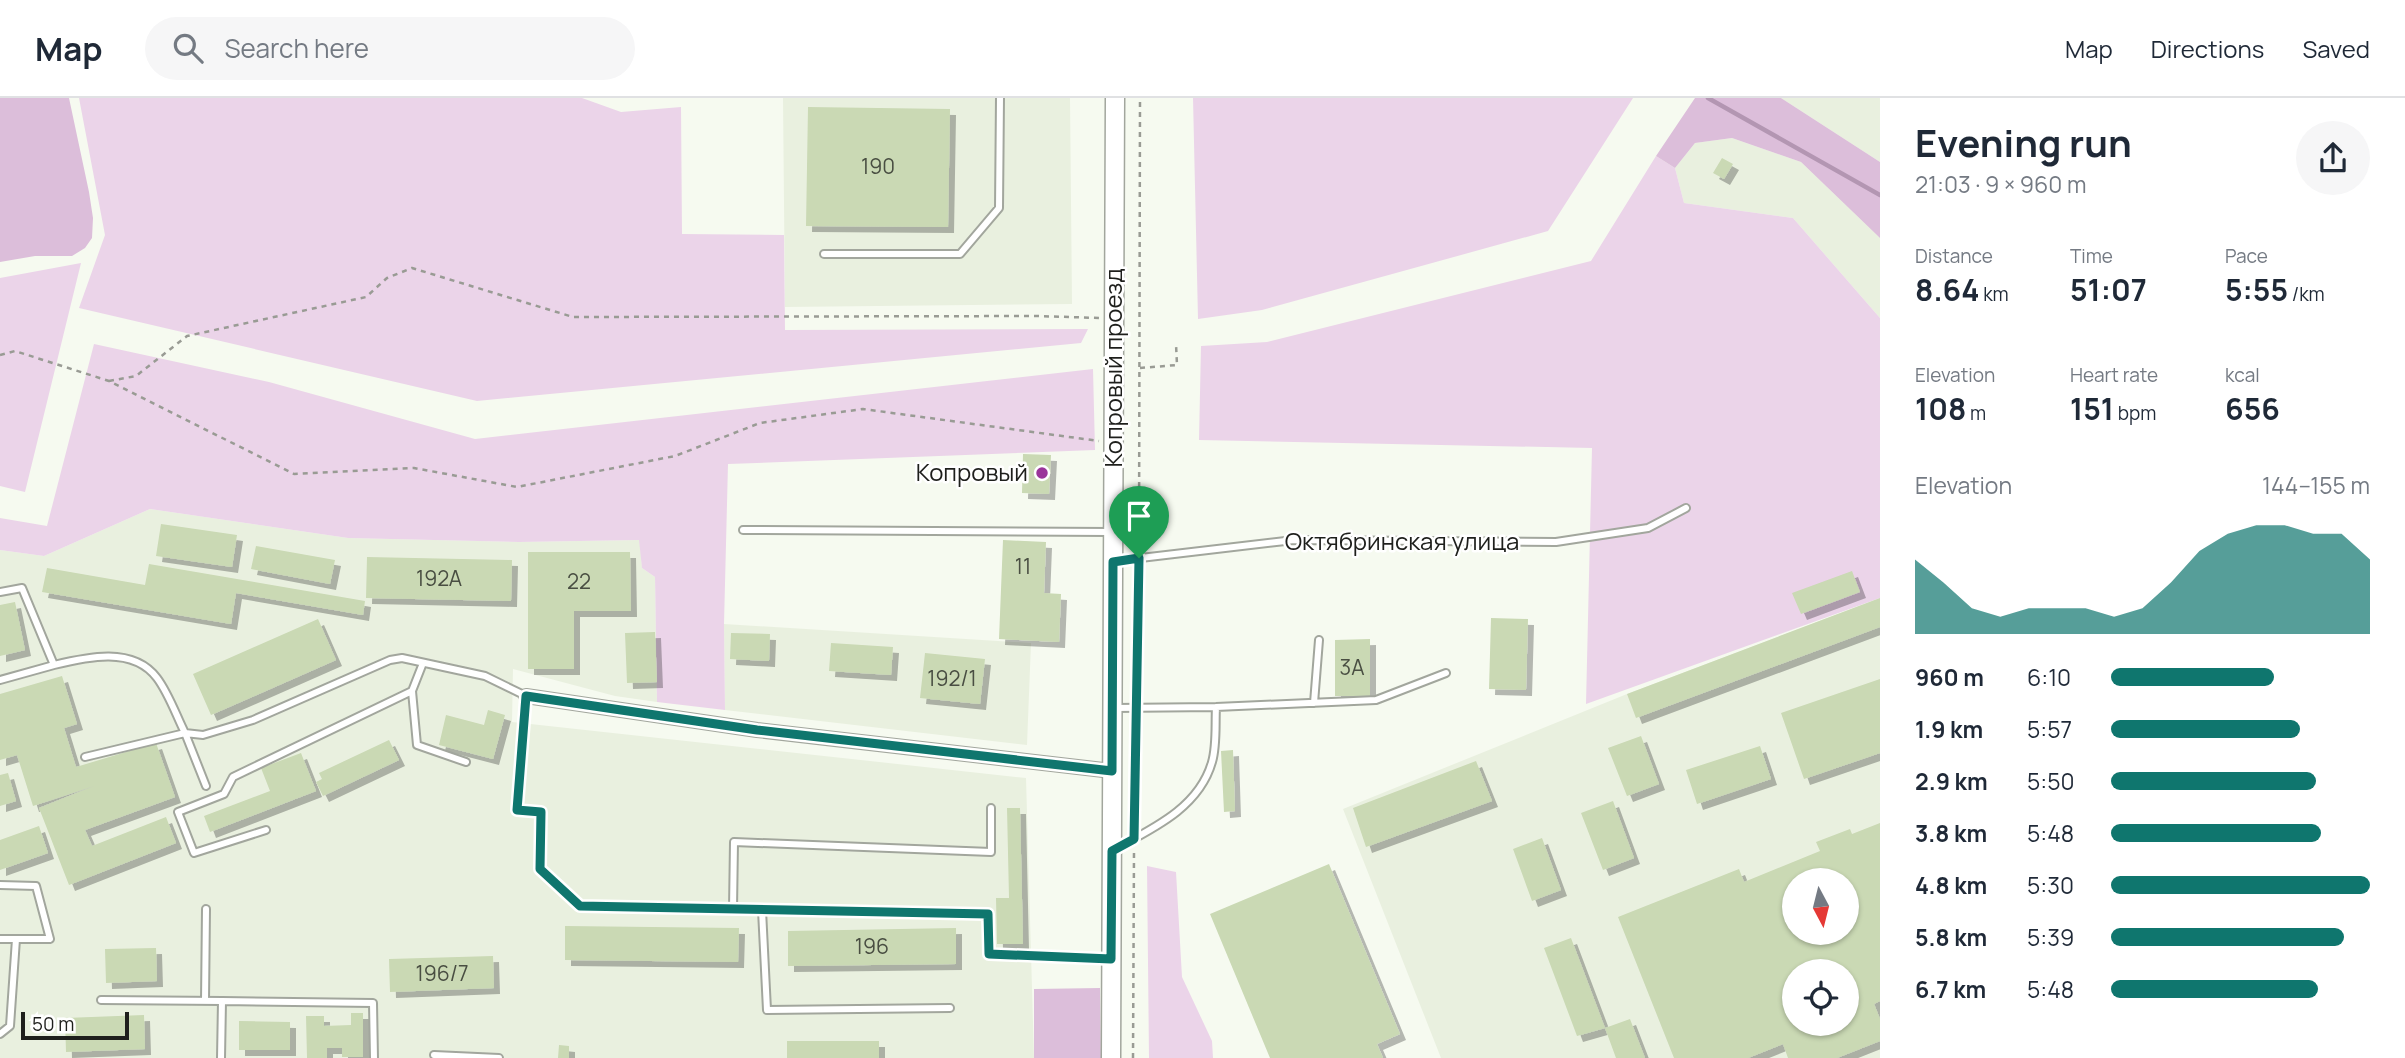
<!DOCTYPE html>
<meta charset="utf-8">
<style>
:root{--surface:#fff;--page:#f6f6f7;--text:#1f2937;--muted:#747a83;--line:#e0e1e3;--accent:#0f766e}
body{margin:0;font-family:Manrope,sans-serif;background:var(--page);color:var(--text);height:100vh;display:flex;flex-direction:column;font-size:26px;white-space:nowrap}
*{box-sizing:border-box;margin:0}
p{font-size:23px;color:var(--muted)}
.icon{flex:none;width:38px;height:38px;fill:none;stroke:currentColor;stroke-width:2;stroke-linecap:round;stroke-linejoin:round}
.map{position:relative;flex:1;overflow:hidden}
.details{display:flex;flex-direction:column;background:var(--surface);width:525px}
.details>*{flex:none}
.needle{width:46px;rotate:173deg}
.tools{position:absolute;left:1782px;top:770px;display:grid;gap:14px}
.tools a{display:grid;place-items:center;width:77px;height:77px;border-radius:50%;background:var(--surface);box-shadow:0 2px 5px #0004;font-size:35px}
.scale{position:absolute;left:21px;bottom:18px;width:108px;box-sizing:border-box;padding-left:7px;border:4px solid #1e1f1c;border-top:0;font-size:19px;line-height:24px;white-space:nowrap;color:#1e1f1c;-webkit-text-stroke:5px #fff;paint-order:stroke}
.pin{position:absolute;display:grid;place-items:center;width:60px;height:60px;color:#fff;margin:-72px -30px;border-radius:50% 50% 50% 0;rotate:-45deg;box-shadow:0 0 7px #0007}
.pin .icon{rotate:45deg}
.round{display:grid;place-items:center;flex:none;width:74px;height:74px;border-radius:37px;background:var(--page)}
.headline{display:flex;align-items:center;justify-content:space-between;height:119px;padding:0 35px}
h1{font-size:38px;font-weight:700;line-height:52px}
.figures{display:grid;grid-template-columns:repeat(3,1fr);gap:10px;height:119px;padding:7px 35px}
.figures div{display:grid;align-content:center}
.figures b{font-size:30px;font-weight:700}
.figures small{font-size:19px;font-weight:400}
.figures p{font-size:19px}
.chart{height:196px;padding:14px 35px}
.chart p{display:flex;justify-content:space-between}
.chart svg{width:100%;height:126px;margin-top:7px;fill:var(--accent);opacity:.7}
ul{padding:0 35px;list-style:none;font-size:23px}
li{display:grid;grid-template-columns:112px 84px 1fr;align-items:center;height:52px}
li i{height:18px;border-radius:9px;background:var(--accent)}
header{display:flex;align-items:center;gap:42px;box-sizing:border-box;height:98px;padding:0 35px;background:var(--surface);border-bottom:2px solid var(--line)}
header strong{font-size:33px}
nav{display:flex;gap:38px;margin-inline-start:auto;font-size:24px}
.search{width:490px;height:63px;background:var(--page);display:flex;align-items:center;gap:18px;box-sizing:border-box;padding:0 24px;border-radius:38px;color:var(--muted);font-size:26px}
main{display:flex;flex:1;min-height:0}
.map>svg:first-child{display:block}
.built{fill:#e9f0df;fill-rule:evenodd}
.green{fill:#ebd4e9}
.forest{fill:#dcbeda}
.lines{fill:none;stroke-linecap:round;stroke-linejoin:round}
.stream{stroke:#b396b2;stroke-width:4.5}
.building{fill:#cad9b4;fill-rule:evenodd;filter:url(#shadow)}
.lane-casing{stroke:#a2a69d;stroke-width:10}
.street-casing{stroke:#a2a69d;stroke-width:16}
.secondary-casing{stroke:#a2a69d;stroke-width:21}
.path{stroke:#999b94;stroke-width:2.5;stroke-dasharray:5 5;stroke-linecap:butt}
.lane{stroke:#fff;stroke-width:6}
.street{stroke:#fff;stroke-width:12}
.secondary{stroke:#fff;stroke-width:18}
.route-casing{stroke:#fff;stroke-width:14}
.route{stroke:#0f766e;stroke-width:9}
.poi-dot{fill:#9a359a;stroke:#fff;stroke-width:2.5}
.labels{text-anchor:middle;stroke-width:5;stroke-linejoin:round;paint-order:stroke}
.number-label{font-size:21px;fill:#494e42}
.street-label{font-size:24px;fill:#1e1f1c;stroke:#fff}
.poi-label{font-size:24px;fill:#1e1f1c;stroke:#fff;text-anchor:end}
</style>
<header>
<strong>Map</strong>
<div class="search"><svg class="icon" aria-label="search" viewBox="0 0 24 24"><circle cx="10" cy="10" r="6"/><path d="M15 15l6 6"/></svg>Search here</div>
<nav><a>Map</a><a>Directions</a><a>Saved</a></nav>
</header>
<main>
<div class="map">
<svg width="1880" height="960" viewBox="0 0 1880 960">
<defs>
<filter id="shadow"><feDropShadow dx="6" dy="6" stdDeviation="0" flood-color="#0004"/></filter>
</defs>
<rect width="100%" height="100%" fill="#f6faf0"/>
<path class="built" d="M783,0H1070L1072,206L785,209Z
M1781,0H1880V64Z
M1732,40L1801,64L1880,140V220L1793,120L1684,105L1675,70L1695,45Z
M150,411L348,440L519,444L640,442L642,470L655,479L657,604L615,598L513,571L512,624L1026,680L1034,960H0V452L44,458Z
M1880,500V960H1441L1343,711L1627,596ZM1794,782H1846V835H1794ZM1794,873H1846V926H1794Z
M724,526L1031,545L1027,647L725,612Z"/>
<path class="green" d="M79,0H582L621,14L681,9L682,136L784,137L785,232L1088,231L1081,245L477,303L79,210L105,137Z
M1193,0H1633L1548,133L1262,212L1198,221Z
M1656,58L1675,70L1684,105L1793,120L1880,220V500L1586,606L1592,350L1199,342L1201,248L1267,244L1591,163Z
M81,165L25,394L0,388V180Z
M94,246L269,284L475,341L1093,271L1095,352L728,366L724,526L725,612L657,604L655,479L642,470L639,442L519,444L348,440L150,411L44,458L0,452V420L47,428Z
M1147,768L1176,774L1182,879L1212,943L1213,960H1149Z"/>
<path class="forest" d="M0,0H69L89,94L93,120L92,140L85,150L72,158H35L0,164Z
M1695,0H1781L1880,64V140L1801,64L1732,40L1695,45L1675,70L1656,58Z
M1100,890L1101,960H1034V891Z"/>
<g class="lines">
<path class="stream" d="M1708,0L1880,97"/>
</g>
<path class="building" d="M808,9L950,11L948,129L806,128Z
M1722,60L1733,66L1724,81L1713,75Z
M1023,356L1051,357L1049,396L1022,395Z
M161,426L237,437L232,469L156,458Z
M1003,442L1046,444L1044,495L1061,496L1059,544L999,541Z
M256,448L335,462L330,486L251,471Z
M528,454H630L631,513H574V571H528Z
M367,459L512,462L511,503L366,500Z
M149,466L365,503L363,517L236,495L231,526L42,494L47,470L145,487Z
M1852,473L1860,494L1801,516L1792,495Z
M1880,500V529L1636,620L1627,596Z
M15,504L25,552L0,558V507Z
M1491,520L1528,521L1526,592L1489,591Z
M318,521L336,562L211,617L193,576Z
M655,534L657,584L627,585L625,535Z
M731,535L770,536L769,563L730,561Z
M1370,541V598H1335V542Z
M831,545L893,549L891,577L829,573Z
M925,555L985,561L980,606L920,600Z
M62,578L77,626L64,630L76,669L156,645L175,699L85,732L92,748L166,719L176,745L69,787L39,710L94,688L33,708L17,657L0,662V596Z
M1880,581V655L1804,681L1781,615Z
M488,612L505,617L493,661L439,647L446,617L484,627Z
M1641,638L1659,686L1627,698L1608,650Z
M389,642L399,662L323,698L316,684L322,681L319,675Z
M1760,648L1771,681L1697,706L1686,672Z
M1233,652L1235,713L1224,714L1221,653Z
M301,655L316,693L210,734L204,718L270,693L261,670Z
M1476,663L1492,703L1366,749L1353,710Z
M8,675L16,703L0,708V677Z
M1613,703L1634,760L1603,772L1581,715Z
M1007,710H1020L1023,846H997L996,800H1009Z
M1880,725V903L1874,906L1880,921V943L1837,960H1788L1783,946L1748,960H1674L1618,819L1739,771L1744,784L1820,753L1816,744L1850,731L1852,736ZM1794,782H1846V835H1794ZM1794,873H1846V926H1794Z
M39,728L48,755L0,772V742Z
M1542,740L1561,792L1532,803L1513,751Z
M1329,766L1400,936L1377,946L1383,960H1270L1210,816Z
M565,828L739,830L738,864L565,862Z
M956,830V866L788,868V833Z
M1571,840L1605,930L1577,938L1544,850Z
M156,850L157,883L106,885L105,851Z
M493,858L494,890L390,894L389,861Z
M351,915H363V959H342V950H327V960H307L306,918H324V928L351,927Z
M144,917L145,951L66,954L65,920Z
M1630,921L1645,960H1616L1605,930Z
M239,923L290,924V952H239Z
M787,943H879V960H787Z
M559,947L569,948V960H558Z"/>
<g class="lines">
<defs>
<path id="lane" d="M824,156H960L999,110L1000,0
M743,432L1111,434
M1115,463L1294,442L1556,444L1648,430L1686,410
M0,494L22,490L54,567C87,559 133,548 157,580C169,596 176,617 185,635L203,637L253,622L390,562L402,560L485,578L526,598L517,712L541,714L540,771L580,808L987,816L989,856L1109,861
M0,582L54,567
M412,593L417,647L466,664
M1314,605L1319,542
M1114,610L1216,609L1376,602L1446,575
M85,659L185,635L206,688
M266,732L194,755L178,714L224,696L233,679L412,593L423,565
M1113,752C1152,731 1199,710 1212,664C1217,647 1215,626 1216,609
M0,787L36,788L50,841H16
M733,811L734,744L991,754V710
M762,812L767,912L950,910
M0,841H16L10,928L0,936
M101,902L222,903
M205,903L206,811
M434,957L499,960
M221,960L222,903L373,905L374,960"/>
<path id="street" d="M526,598L757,632L1112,673"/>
<path id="secondary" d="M1111,960L1115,0"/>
</defs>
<use href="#lane" class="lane-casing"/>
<use href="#street" class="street-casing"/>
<use href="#secondary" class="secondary-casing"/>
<path class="path" d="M0,257L15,253L109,283L294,376L414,370L517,389L675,358L760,325L863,311L1099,343
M1140,270L1177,267L1176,246
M109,283L136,278L187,238L366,199L387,180L412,170L573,219L1037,218L1100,220
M1139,449L1140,0
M1137,600L1139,470
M1135,729L1137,620
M1133,960L1134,753"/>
<use href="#lane" class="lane"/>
<use href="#street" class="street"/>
<use href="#secondary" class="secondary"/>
</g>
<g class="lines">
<defs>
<path id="route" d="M1139,460L1134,741L1112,753L1111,861L989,856L988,816L580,808L540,771L541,714L517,712L526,598L757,632L1112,673L1113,464Z"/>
</defs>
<use href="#route" class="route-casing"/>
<use href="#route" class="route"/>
</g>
<circle class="poi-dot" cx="1042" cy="375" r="7"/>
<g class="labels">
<g class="number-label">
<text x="878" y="76">190</text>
<text x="1023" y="476">11</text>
<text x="439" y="488">192А</text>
<text x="579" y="491">22</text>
<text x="1352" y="577">3А</text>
<text x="952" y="588">192/1</text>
<text x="872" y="856">196</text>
<text x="442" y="883">196/7</text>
</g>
<g class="street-label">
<text transform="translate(1114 270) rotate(-90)" y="8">Копровый проезд</text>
<text x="1402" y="452">Октябринская улица</text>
</g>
<g class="poi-label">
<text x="1028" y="383">Копровый</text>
</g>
</g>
</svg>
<div class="tools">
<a><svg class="needle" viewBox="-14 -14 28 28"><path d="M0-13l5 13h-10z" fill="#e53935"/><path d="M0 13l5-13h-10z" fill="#747a83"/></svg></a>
<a><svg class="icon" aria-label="locate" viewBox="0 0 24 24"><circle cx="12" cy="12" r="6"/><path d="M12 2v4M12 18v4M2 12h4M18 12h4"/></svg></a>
</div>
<div class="scale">50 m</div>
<div class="pin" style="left:1139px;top:460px;background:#1e9e55"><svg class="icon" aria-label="arrive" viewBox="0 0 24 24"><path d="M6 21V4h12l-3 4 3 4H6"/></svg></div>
</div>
<section class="details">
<div class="headline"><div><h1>Evening run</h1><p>21:03 · 9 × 960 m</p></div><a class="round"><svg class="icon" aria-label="share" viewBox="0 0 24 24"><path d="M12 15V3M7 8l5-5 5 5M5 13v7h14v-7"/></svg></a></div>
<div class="figures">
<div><p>Distance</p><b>8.64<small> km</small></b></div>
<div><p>Time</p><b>51:07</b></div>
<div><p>Pace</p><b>5:55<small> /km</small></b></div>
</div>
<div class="figures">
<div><p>Elevation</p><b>108<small> m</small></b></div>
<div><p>Heart rate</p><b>151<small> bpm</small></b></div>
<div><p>kcal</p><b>656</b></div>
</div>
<div class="chart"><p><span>Elevation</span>144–155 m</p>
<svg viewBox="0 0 160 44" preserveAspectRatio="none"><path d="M0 44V18L10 26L20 35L30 38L40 35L50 35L60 35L70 38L80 35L90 26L100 15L110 9L120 6L130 6L140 9L150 9L160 18V44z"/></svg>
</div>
<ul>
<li><b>960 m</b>6:10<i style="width:63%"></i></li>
<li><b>1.9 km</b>5:57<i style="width:73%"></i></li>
<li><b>2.9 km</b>5:50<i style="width:79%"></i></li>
<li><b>3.8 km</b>5:48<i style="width:81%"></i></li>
<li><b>4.8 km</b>5:30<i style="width:100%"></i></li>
<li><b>5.8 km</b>5:39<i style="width:90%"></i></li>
<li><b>6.7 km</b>5:48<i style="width:80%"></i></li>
</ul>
</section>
</main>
